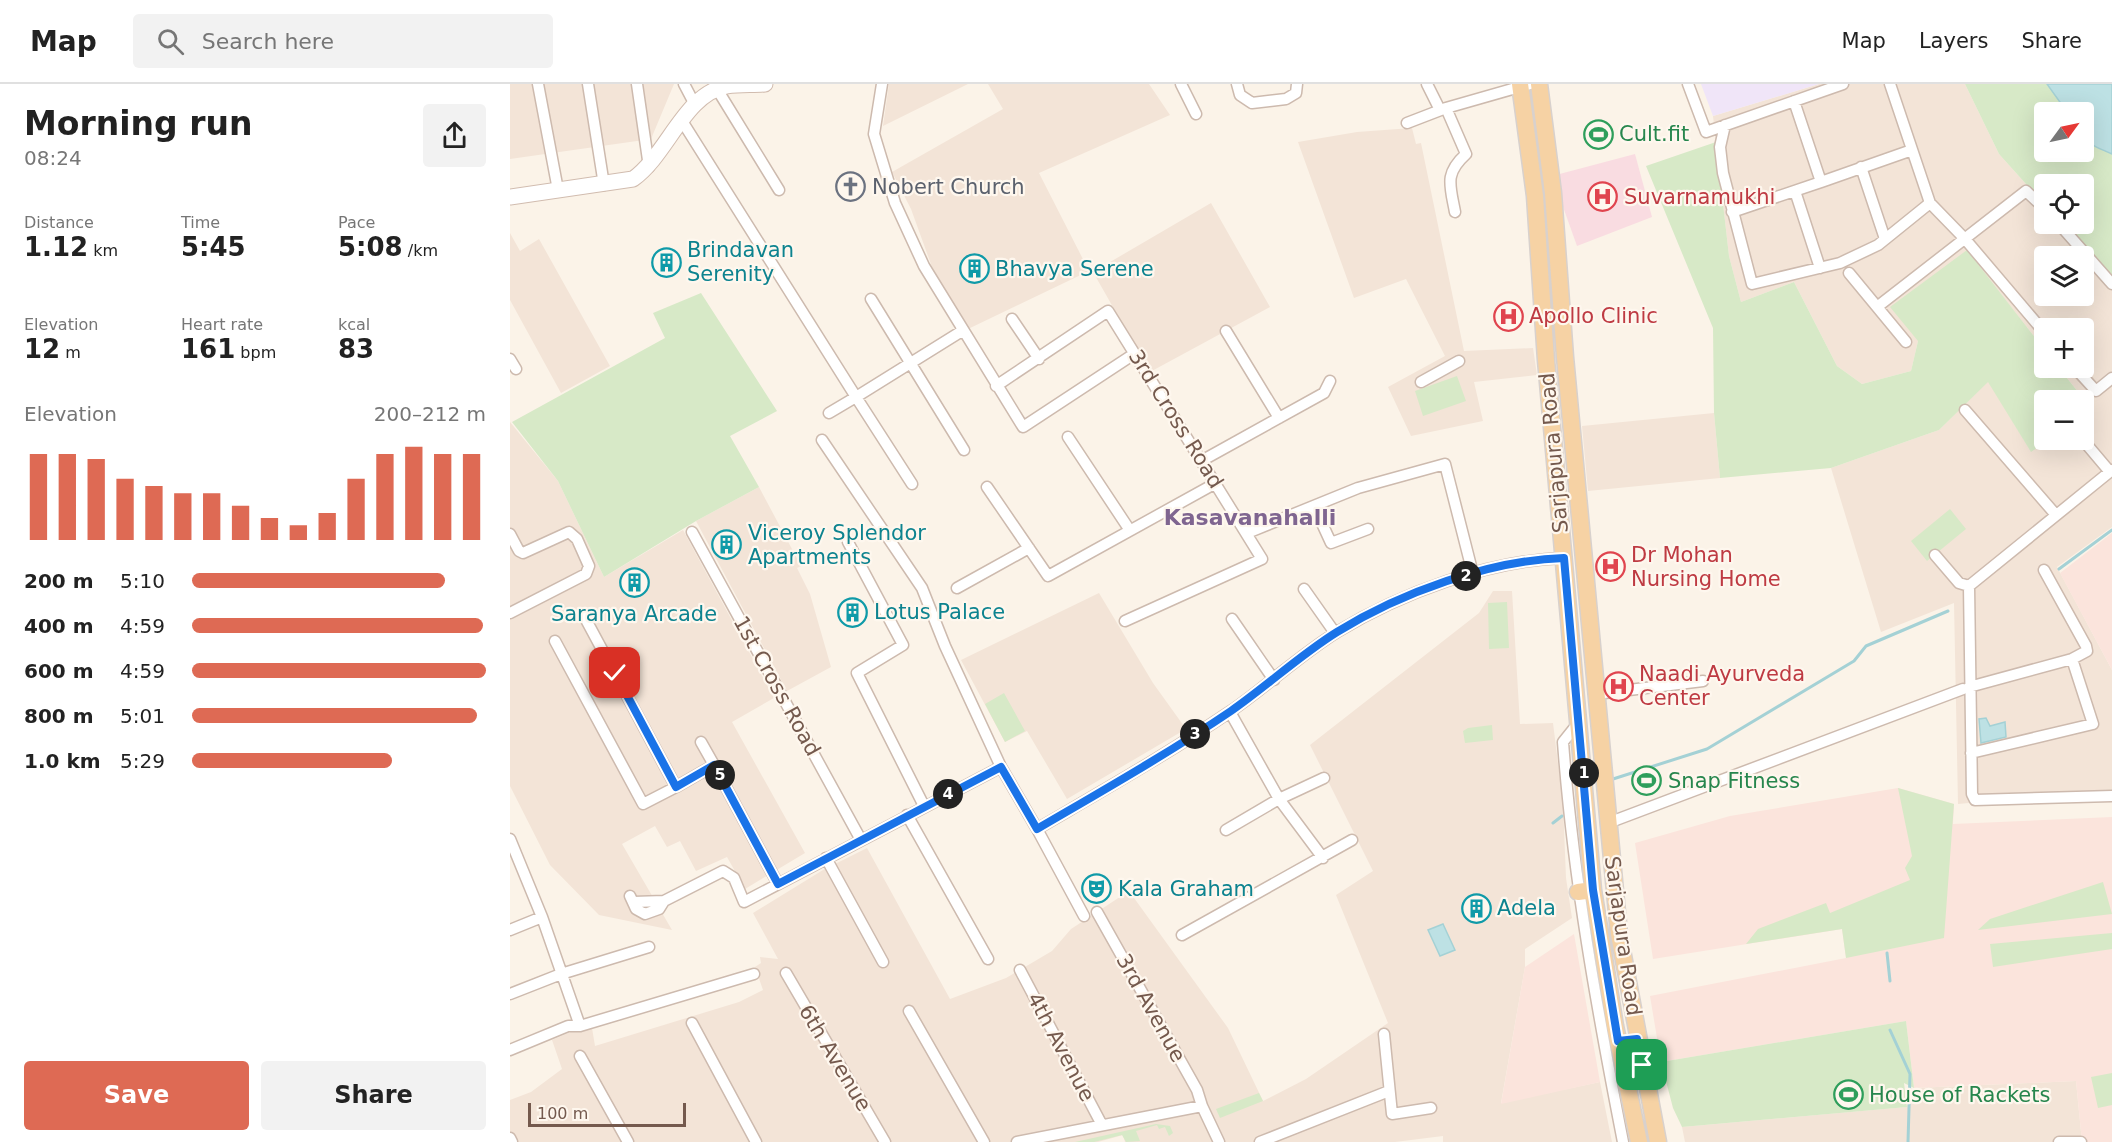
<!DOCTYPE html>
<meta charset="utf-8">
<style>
:root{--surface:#fff;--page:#f2f2f2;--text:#222;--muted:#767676;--line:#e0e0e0;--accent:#de6a54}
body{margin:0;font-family:"DejaVu Sans",sans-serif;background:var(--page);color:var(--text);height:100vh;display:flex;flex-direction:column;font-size:22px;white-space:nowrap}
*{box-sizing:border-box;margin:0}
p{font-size:20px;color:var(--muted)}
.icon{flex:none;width:33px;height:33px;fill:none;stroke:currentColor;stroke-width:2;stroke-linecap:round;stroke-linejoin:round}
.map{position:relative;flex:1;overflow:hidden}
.drawer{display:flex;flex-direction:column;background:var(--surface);width:510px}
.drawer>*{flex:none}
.needle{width:39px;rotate:57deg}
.tools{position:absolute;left:1524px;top:18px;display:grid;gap:12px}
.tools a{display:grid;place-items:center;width:60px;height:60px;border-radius:6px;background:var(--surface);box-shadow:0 6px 24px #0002;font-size:30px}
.scale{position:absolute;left:18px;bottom:15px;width:158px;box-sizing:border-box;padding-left:6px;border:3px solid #74594d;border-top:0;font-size:16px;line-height:21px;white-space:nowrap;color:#74594d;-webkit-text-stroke:4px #fef7ee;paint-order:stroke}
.pin{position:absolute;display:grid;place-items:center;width:51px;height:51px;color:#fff;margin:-26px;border-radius:12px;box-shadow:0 3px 9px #0006}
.km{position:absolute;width:30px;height:30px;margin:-15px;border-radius:50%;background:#222;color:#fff;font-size:16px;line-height:30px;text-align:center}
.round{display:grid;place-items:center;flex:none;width:63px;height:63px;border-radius:6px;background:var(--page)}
.overview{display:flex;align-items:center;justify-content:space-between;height:102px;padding:0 24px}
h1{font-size:33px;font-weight:700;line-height:45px}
.metrics{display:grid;grid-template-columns:repeat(3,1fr);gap:9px;height:102px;padding:6px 24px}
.metrics div{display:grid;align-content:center}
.metrics b{font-size:26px;font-weight:700}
.metrics small{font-size:16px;font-weight:400}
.metrics p{font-size:16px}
.chart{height:168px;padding:12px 24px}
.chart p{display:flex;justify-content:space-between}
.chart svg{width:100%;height:108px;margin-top:6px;stroke:var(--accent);stroke-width:6}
.action{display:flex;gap:12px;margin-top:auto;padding:12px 24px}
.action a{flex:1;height:69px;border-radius:6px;background:var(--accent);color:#fff;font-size:24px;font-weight:700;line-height:69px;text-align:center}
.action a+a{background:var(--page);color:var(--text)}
ul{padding:0 24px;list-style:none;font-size:20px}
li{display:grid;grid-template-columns:96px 72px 1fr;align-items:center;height:45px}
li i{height:15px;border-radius:8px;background:var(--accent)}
header{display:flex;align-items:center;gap:36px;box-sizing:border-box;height:84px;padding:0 30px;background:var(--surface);border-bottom:2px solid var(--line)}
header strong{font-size:28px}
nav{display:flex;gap:33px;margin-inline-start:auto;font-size:21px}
.search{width:420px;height:54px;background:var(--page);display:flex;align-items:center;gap:15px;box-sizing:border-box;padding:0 21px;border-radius:6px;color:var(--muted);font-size:22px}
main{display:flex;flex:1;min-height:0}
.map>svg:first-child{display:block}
.residential{fill:#f3e4d7;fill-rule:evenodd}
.commercial{fill:#fbe4dc}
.education{fill:#f0e5f8}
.medical{fill:#f9dce1}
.green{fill:#d7e9c7;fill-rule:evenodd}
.water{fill:#bde1e4;stroke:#a4d1d5;stroke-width:1.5}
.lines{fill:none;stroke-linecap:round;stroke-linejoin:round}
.stream{stroke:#a4d1d5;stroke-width:3}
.minor-casing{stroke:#cdbaae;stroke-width:13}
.secondary-casing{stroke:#d1bcaf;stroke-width:17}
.primary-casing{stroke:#d8d1cd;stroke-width:19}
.minor{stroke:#fff;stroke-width:10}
.secondary{stroke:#fff;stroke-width:15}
.primary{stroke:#f6d2a4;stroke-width:16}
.route-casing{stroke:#fff;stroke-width:12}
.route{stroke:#1a73e8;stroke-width:8}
.labels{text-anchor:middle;stroke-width:4.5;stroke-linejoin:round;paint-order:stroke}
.leisure-label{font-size:21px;fill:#27864d;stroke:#fef7ee;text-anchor:start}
.worship-label{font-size:21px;fill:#5b616d;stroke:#fef7ee;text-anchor:start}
.health-label{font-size:21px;fill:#be3a42;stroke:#fef7ee;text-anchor:start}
.culture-label{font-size:21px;fill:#0d838f;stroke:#fef7ee;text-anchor:start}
.street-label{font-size:21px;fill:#74594d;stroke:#fef7ee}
.neighbourhood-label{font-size:22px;font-weight:bold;fill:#7f6590;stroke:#fef7ee}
</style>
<header>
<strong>Map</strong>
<div class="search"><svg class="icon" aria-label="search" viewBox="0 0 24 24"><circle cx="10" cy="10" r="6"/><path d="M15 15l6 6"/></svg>Search here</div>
<nav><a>Map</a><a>Layers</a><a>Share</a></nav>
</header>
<main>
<section class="drawer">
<div class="overview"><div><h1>Morning run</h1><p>08:24</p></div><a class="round"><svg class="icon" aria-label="share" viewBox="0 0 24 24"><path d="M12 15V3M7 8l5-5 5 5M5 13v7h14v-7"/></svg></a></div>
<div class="metrics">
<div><p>Distance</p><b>1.12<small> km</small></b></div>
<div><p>Time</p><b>5:45</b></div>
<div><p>Pace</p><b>5:08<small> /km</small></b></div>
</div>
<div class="metrics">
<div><p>Elevation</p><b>12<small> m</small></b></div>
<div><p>Heart rate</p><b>161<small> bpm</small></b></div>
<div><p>kcal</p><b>83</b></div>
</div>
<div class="chart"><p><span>Elevation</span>200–212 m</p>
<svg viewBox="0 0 160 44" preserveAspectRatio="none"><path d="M5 44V9M15 44V9M25 44V11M35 44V19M45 44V22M55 44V25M65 44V25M75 44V30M85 44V35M95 44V38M105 44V33M115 44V19M125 44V9M135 44V6M145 44V9M155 44V9"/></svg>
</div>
<ul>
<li><b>200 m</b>5:10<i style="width:86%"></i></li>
<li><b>400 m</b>4:59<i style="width:99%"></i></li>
<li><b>600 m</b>4:59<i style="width:100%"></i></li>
<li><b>800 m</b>5:01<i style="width:97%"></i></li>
<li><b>1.0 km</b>5:29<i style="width:68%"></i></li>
</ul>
<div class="action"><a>Save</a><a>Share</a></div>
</section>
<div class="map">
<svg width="1602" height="1058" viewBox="0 0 1602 1058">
<rect width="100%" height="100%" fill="#fbf3e8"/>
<path class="residential" d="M0,0H164L141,55L0,75Z
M379,0H458L373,42Z
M478,0H639L660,31L529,89L579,187L458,245L422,183L401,125L382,88L493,25Z
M1309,0H1455L1489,70L1534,120V140H1552L1602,195V443L1547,483L1602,586V706L1448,720L1444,519L1371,548L1321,384L1429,346L1478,297L1521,367L1538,356H1574V329L1580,323L1549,284H1574V244H1534V265L1457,167L1408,257L1401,287L1352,300L1327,282L1284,198L1231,218L1219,172L1203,32ZM1534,172H1574V212H1534Z
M902,44L906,60L911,59L954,267L1023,264L1027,291L964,298L973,337L901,352L878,303L935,272L896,195L844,214L788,58L847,48Z
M701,119L760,223L640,288L583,188Z
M0,149L10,167L29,155L100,282L51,309L0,216Z
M1204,329L1210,394L1078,407L1072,342Z
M0,338L48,397L94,493L173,446L264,614L222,638L295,769L235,805L217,773L186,787L170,757L157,763L145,742L112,760L162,846L89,831L40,781L0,702Z
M249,403L291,482L287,484L300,510L321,583L277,607L186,437Z
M983,507H1002L1010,640L1043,639L1053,720L1056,794L1062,834L1015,865V883L991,1019L1090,998L1102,1058H933V1052L885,1058H615L613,1051L588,1058H0V1016L21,1008L52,985L42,956L63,947L82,944L85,962L229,918L253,906L245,883L251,879L250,873L268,875L243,829L313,786L357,764L440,915L496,894L542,867L561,845L619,807L718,944L753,1017L796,995L878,939L826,811L863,787L800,661L969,529Z
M589,509L643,599L676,645L557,715L517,647L495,658L451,576Z
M1566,997L1572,1058H1175L1172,1043L1396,1023L1404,1004Z"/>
<path class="commercial" d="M1602,449V586L1550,489Z
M1388,704L1444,720L1443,740L1602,733V1058H1572L1566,997L1404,1004L1396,937L1151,978L1140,912L1336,874L1332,845L1143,875L1125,759L1220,732Z
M1064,850L1090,998L991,1020L1015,883Z"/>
<path class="education" d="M1191,0H1309L1203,32Z"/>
<path class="medical" d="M1125,70L1142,133L1067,162L1042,92Z"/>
<path class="green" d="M1455,0H1602V195L1552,140H1574V100H1534V120L1489,70ZM1534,28H1574V68H1534Z
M1206,58L1219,172L1231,218L1284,198L1327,282L1352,300L1401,287L1408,257L1380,223L1457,166L1534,265V284H1549L1580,323L1574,329V316H1534V356H1538L1521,368L1478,298L1429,346L1321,384L1210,394L1204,329L1203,244L1136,82Z
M191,209L267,327L220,352L249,403L186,437L94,493L48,397L2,338L155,254L143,229Z
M947,292L956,317L913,332L905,307Z
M1440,425L1456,445L1417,477L1401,457Z
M997,518L999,564L979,565L978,519Z
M494,609L515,647L495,658L475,620Z
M982,641L983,656L955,659L953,647L958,644Z
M1388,704L1444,720L1434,854L1336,874L1332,845L1236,860L1248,845L1316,819L1320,829L1400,796L1395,784L1402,772Z
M1593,798L1602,830L1468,846L1480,835Z
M1602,849V865L1483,883L1480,860Z
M1396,937L1404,1004L1394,999L1397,1023L1172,1043L1163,1024L1151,978Z
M1602,989V1021L1588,1024L1581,993Z
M749,1009L753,1017L710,1034L706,1025Z
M646,1040L660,1042L663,1049L659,1052L655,1043L649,1045L647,1041L626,1047L630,1057L616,1058L612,1051L584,1058H565Z"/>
<path class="water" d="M1537,0H1602V70C1574,58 1574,59 1574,28H1557Z
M1476,634L1480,642L1495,638L1496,653L1471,659L1469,635Z
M933,840L945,866L930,872L918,846Z"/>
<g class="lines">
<path class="stream" d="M1549,485L1602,446
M1103,695L1197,665L1344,577L1356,562L1438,527
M1043,739L1052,732
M1377,869L1380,897
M1380,946L1400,990L1398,1058"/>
<defs>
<path id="minor" d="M28,0L48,106
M78,0L94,101
M127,0L139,83
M174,0L184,19
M372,0L364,50L385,119L414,182L513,343L624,270
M671,0L686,30
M727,0L730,11L742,19L776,15L786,9L787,0
M917,0L930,26
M1178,0L1196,48L1333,0
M1380,0L1420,119L1455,155L1534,248
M207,5L269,106
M1284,17L1311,98L1402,66
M936,24L956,70C934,90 940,101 945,128
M172,37L346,313L452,247
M897,39L936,24L1020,0
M1215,41L1210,63L1213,89L1242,200L1330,179L1368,161L1420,119
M1351,83L1375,155
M1285,107L1310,184
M1222,128L1311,98
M1549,140L1602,200
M1339,189L1396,258
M361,215L454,366
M1367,223L1516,107L1534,124
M502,235L529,275
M716,247L769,334
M0,275L6,285
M1565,284L1586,307L1602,294
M911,298L949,277
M486,302L598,227L752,475L615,537
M1455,326L1546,431
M319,329L346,313L402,400
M558,353L619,445
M312,356L412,504L435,562L491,683L527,745C592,707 659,669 721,627C757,602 790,571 827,548C891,509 980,476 1054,474
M1573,356L1600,388
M693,376L814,309L820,297
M1602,386L1459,502L1462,710L1465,716L1602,712
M477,403L538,492L706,399
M804,422L821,459L858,445
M182,448L351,756
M737,449L848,404L935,380L963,490
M0,450L9,467L13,469L59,448L67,455L79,482L76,490L0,529
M338,458L393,561L347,589L414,722
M1425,471L1449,499L1459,502
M1534,486L1576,562L1577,567L1562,575
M447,504L519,464
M794,505L825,549
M74,532L166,703L204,681L268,800
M722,535L764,596
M45,557L133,720L166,703
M1459,603L1562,575L1583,640L1461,669
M1086,610L1193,597
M720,628L769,715L813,774
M1069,638L1053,658C1063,793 1087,925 1113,1058
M191,658L204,681
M397,731L478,875
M1098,739L1453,605
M527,745L574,832
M716,746L769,715L814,694
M0,755L32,833L70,942
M316,774L373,878
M120,812L126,825L135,830L149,825L154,817
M124,818L154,817L213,787L224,794L234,818L491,683
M587,828L687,1006L692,1022
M0,846L32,833
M672,851L842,756
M510,886L592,1041
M276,889L375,1058
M0,910L51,890L139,863
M399,927L474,1058
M182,939L246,1058
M874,950L882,1030L921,1024
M0,966L58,942H70L244,890
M70,972L118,1058
M0,1054L2,1058
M507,1058L692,1022L709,1058
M750,1058L879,1007
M1549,1058H1571"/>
<path id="secondary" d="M0,113L123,95C158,70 174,10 217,2C229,0 243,1 255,0"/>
<path id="primary" d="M1010,0L1025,112L1036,276L1083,806L1105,942L1129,1058
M1029,0L1043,109L1055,273L1109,850L1148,1058
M1068,808L1083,806"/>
</defs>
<use href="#minor" class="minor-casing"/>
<use href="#secondary" class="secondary-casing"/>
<use href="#primary" class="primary-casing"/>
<use href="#minor" class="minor"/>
<use href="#secondary" class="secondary"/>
<use href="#primary" class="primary"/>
</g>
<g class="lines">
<defs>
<path id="route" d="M105,589L166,703L204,681L268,800L491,683L527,745C592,707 659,669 721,627C757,602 790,571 827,548C890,509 980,476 1054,474L1083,806L1108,957L1127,955L1132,981"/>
</defs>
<use href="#route" class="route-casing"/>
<use href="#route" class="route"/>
</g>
<defs>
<symbol id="stadium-ring" viewBox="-11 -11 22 22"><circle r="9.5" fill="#fef7ee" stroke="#2e9e5b" stroke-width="1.5"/><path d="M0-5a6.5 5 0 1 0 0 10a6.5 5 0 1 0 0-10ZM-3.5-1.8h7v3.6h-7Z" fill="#2e9e5b"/></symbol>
<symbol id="church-ring" viewBox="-11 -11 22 22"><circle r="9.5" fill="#fef7ee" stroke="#6b7280" stroke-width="1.5"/><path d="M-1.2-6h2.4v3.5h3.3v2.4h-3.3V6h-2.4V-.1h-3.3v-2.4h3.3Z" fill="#6b7280"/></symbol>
<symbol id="hospital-ring" viewBox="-11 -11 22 22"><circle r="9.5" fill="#fef7ee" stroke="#e0444e" stroke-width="1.5"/><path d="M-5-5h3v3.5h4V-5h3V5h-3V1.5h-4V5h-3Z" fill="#e0444e"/></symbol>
<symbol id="building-ring" viewBox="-11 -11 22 22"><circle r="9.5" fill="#fef7ee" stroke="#0f9aa8" stroke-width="1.5"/><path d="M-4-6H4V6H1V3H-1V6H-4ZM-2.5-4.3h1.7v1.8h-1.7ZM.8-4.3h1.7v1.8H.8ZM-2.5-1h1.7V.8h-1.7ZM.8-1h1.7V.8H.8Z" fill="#0f9aa8"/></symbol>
<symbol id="theatre-ring" viewBox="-11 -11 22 22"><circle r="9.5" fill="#fef7ee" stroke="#0f9aa8" stroke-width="1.5"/><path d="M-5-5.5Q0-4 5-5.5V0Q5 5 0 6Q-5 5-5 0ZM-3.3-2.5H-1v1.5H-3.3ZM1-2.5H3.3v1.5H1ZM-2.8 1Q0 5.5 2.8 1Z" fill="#0f9aa8"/></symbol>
</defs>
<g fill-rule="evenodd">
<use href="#stadium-ring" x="1072" y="34" width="33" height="33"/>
<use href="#church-ring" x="324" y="86" width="33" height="33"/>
<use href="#hospital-ring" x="1076" y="96" width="33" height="33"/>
<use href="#building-ring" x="140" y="162" width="33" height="33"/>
<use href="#building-ring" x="448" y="168" width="33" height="33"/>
<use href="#hospital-ring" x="982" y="216" width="33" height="33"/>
<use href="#building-ring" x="200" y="444" width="33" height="33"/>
<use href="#hospital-ring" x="1084" y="466" width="33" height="33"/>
<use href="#building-ring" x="108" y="482" width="33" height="33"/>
<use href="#building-ring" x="326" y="512" width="33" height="33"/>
<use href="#hospital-ring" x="1092" y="586" width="33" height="33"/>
<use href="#stadium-ring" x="1120" y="680" width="33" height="33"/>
<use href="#theatre-ring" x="570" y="788" width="33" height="33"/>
<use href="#building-ring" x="950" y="808" width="33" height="33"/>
<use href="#stadium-ring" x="1322" y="994" width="33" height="33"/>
</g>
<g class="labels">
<g class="leisure-label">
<text x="1109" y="57">Cult.fit</text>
<text x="1158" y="704">Snap Fitness</text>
<text x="1359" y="1018">House of Rackets</text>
</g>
<g class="worship-label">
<text x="362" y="110">Nobert Church</text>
</g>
<g class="health-label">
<text x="1114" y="120">Suvarnamukhi</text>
<text x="1019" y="239">Apollo Clinic</text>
<text x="1121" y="478">Dr Mohan<tspan x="1121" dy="24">Nursing Home</tspan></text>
<text x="1129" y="597">Naadi Ayurveda<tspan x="1129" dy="24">Center</tspan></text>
</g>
<g class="culture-label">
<text x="177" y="173">Brindavan<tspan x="177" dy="24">Serenity</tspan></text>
<text x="485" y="192">Bhavya Serene</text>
<text x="238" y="456">Viceroy Splendor<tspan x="238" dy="24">Apartments</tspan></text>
<text x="364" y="535">Lotus Palace</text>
<text x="124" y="537" text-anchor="middle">Saranya Arcade</text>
<text x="608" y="812">Kala Graham</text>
<text x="987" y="831">Adela</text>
</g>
<g class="street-label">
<text transform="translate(666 335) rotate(58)" y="7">3rd Cross Road</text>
<text transform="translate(1044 369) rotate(-95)" y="7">Sarjapura Road</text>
<text transform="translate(267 602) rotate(61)" y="7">1st Cross Road</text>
<text transform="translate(1113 852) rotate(82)" y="7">Sarjapura Road</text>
<text transform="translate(641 924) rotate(61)" y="7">3rd Avenue</text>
<text transform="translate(551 963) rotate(62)" y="7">4th Avenue</text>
<text transform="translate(325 974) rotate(59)" y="7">6th Avenue</text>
</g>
<g class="neighbourhood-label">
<text x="740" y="441">Kasavanahalli</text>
</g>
</g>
</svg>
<div class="tools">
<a><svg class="needle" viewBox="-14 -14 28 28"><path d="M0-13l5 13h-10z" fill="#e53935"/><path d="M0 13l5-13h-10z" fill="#767676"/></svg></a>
<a><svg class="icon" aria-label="locate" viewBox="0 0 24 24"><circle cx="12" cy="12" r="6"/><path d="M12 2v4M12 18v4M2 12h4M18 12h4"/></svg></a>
<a><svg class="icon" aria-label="layers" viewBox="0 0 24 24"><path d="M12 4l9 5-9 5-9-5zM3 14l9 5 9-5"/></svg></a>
<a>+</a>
<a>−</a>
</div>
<div class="scale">100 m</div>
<div class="pin" style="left:1132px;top:981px;background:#1e9e55"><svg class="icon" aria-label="arrive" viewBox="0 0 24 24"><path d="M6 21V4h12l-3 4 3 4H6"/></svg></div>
<div class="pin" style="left:105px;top:589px;background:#d93025"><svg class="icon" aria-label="check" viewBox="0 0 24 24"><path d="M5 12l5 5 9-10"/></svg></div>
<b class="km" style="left:1074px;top:689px">1</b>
<b class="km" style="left:956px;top:492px">2</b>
<b class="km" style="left:685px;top:650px">3</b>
<b class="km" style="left:438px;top:710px">4</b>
<b class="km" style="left:210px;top:691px">5</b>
</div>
</main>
